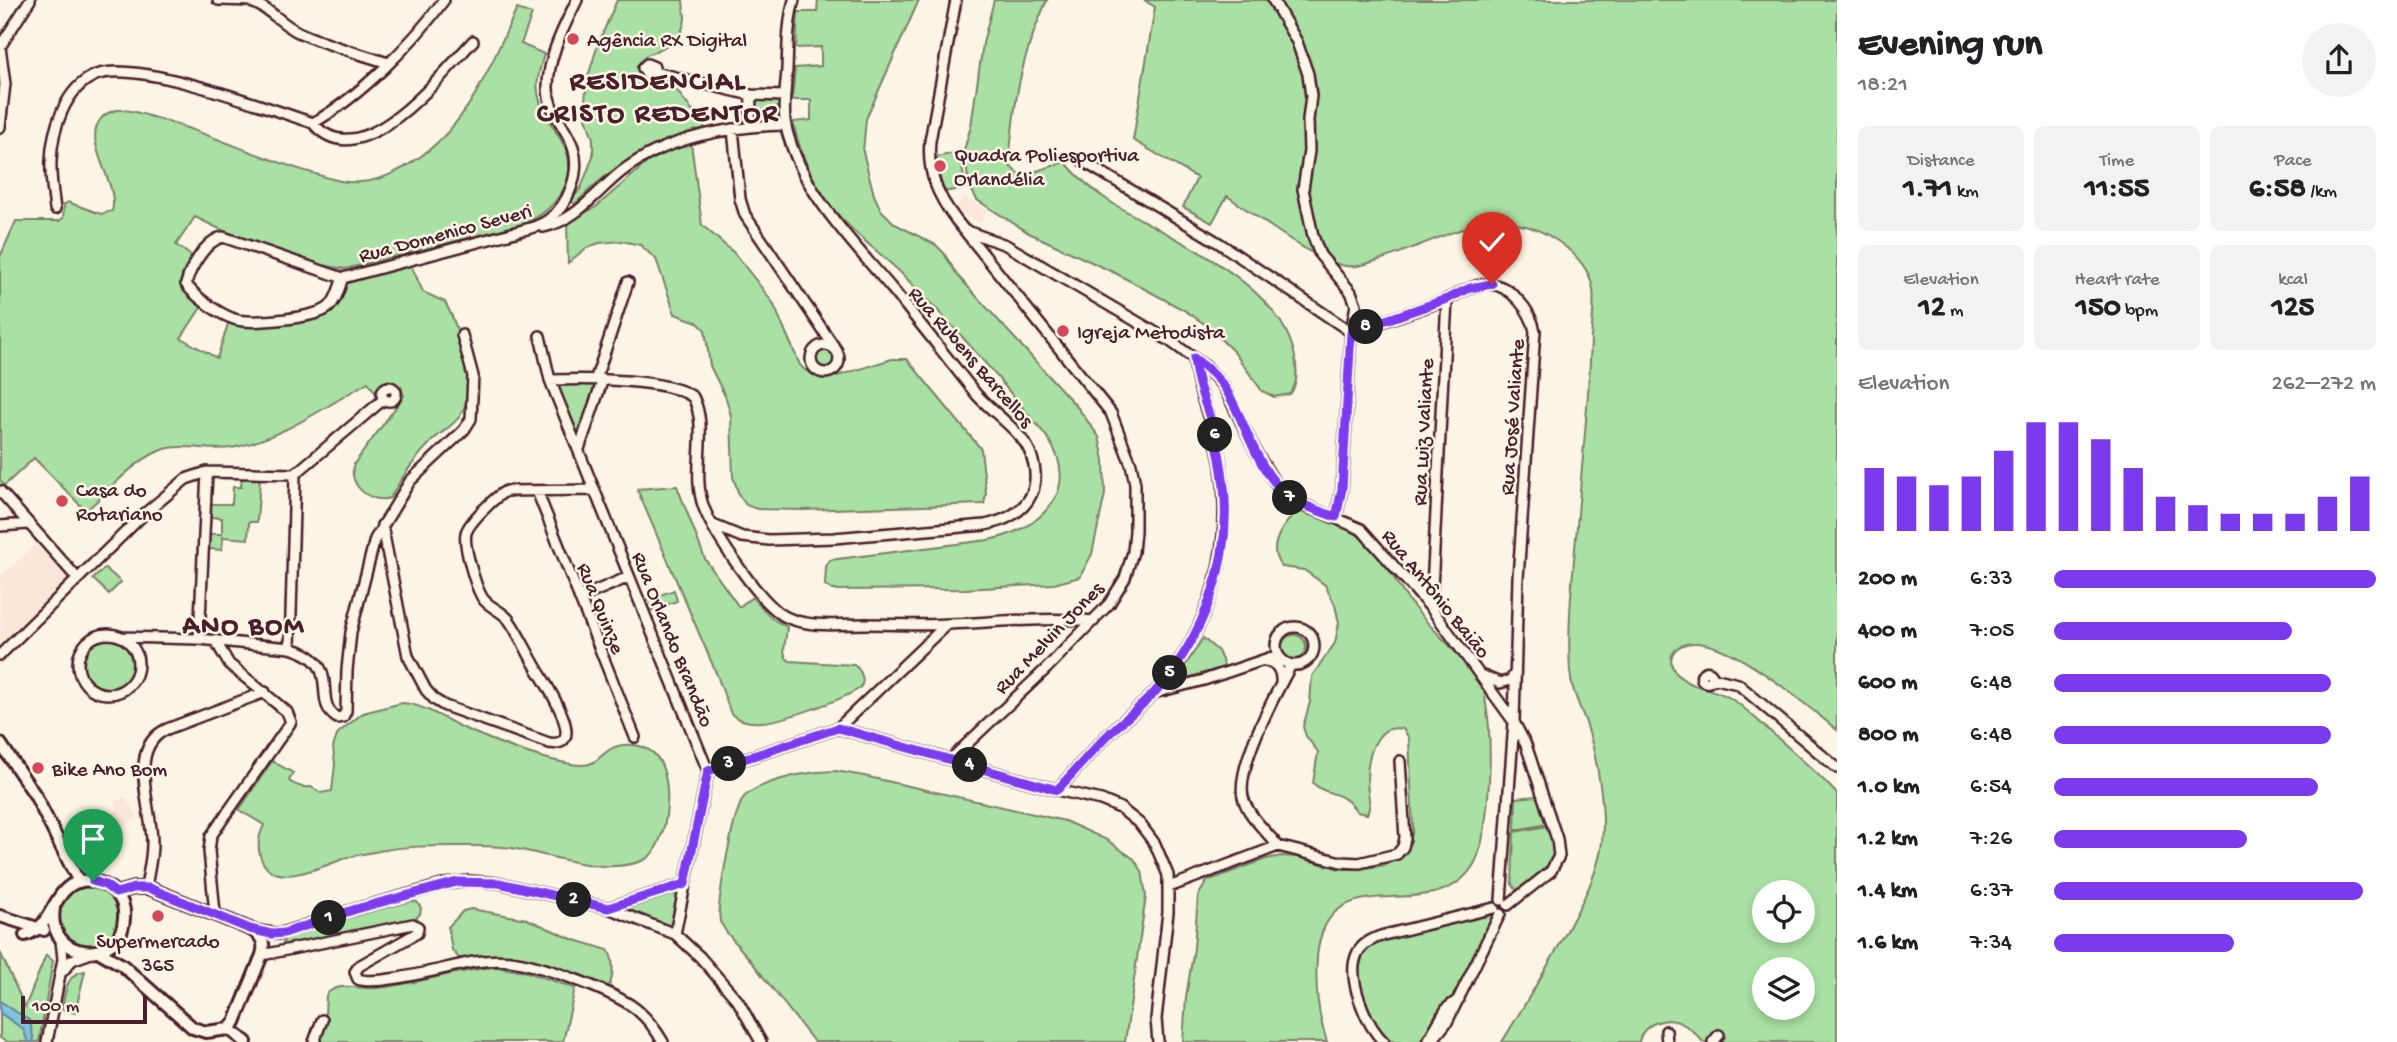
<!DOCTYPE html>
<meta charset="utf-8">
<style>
:root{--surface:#fff;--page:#f2f2f2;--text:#202124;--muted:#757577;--accent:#7c3aed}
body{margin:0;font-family:"Gochi Hand",sans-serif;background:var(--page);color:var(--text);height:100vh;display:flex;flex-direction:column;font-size:26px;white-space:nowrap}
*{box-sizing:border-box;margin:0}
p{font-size:23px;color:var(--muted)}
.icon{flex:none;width:38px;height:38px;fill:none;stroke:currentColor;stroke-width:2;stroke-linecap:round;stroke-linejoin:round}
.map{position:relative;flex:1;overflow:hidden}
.drawer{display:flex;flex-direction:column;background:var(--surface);width:560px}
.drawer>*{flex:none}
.tools{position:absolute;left:1752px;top:880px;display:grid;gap:14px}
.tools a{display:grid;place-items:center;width:63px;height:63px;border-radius:50%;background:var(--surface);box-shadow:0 4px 10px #0003;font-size:35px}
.scale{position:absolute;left:21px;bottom:18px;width:126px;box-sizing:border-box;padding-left:7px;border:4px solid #4a1f2b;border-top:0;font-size:19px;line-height:24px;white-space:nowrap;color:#4a1f2b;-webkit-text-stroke:5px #fcf5e5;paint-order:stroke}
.pin{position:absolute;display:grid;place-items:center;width:60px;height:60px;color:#fff;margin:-72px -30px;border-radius:50% 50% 50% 0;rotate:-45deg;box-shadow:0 0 7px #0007}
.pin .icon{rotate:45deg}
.km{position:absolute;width:35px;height:35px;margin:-18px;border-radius:50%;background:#222;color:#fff;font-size:19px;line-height:35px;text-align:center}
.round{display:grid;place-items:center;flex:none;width:74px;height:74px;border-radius:37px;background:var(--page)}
.headline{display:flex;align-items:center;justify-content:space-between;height:119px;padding:0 21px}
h1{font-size:38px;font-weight:800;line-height:52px}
.stats{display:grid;grid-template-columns:repeat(3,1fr);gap:10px;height:119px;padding:7px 21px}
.stats div{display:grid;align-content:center;border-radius:10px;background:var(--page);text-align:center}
.stats b{font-size:30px;font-weight:800}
.stats small{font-size:19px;font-weight:400}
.stats p{font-size:19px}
.chart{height:196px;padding:14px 21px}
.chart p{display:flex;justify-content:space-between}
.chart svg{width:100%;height:126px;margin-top:7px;stroke:var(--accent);stroke-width:6}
ul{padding:0 21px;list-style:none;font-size:23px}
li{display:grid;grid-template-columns:112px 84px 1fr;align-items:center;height:52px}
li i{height:18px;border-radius:9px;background:var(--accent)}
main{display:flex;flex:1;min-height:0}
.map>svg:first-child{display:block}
.built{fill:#fce6d7}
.green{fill:#a9e0a3;stroke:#7a8067;stroke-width:2;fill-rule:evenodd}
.water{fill:#7dc4dd;stroke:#698296;stroke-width:2}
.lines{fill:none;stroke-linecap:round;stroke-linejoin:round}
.minor-casing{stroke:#4a1f2b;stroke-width:14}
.major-casing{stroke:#4a1f2b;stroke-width:16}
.minor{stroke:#fcf5e5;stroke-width:9}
.major{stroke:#fcf5e5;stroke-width:10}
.route-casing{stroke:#fff;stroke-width:14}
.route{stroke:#7c3aed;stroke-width:9}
.poi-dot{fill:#d1495b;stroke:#fcf5e5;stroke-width:2.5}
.labels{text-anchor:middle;stroke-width:5;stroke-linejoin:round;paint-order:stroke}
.poi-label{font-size:21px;fill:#4a1f2b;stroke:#fcf5e5;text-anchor:start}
.street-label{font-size:21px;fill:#4a1f2b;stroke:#fcf5e5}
.district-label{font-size:28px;font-weight:bold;letter-spacing:2px;fill:#4a1f2b;stroke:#fcf5e5}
</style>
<main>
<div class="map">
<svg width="1837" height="1042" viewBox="0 0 1837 1042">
<rect width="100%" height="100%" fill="#fcf5e5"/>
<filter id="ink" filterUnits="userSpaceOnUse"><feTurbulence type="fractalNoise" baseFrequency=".0143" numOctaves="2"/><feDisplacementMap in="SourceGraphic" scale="14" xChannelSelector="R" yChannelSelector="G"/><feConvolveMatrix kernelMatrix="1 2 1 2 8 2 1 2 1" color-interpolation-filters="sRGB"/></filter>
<g filter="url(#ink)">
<path class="built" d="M963,197L987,210L980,223L956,210Z
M37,543L72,579L0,646V577Z
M125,797L138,817L117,831L108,816L118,810L114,802Z"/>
<path class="green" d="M617,0H683C683,6 685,12 685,18C684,40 662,49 645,56L639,71L643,76L669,80L705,128C650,146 616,161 575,204L571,201L581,188L593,156V139L584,112L587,80L598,44Z
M818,0H919L866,119L863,152L874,195L881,210L895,224L936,245L943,252L958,276L1078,408L1099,437L1104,460L1105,494L1092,554L1080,577L1054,584L965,589L832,590L825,585L826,566L830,560L988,540C1027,533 1072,504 1058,459C1052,439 1035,423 1022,407C986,362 946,318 905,277C884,256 859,238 839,216C815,188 801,158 793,122L811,120V100H792L795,68L821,66V47L796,48L798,12H817Z
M994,0H1047C1020,59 1014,101 1009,165L1021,176L1065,162C1078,177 1092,190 1109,201C1169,239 1288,283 1296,364C1297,375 1297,386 1290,394L1274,397L1262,391L1234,352L1206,325L1184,310L1117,274L1029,233L977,200L969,185L964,150L971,126L983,43Z
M1144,0H1837V730C1808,707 1722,630 1683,645C1672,649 1668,660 1674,670C1686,689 1713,687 1730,698C1742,705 1753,716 1763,725C1788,747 1814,769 1837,794V1042H1703C1698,1036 1692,1030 1686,1026C1669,1014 1643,1022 1639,1042H1502C1525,1004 1548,967 1569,927C1582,902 1596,877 1601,849C1607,815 1598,762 1588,729C1582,709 1571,692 1570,671C1567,624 1573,573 1577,526C1582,463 1589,401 1591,338C1592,321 1596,300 1592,284C1587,266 1573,252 1559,242C1497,198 1444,240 1382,259C1371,262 1358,268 1346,266C1315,262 1256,215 1227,196L1212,223L1183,207L1197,178L1133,140L1155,7ZM1764,892H1802V931H1764ZM1764,970H1802V1008H1764Z
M517,9L532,14L521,44L544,54C540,68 535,83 539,97C543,117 559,132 566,150C579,185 549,215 520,225L345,269L322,265L222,230L195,217L176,245L193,257L184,272L182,289L202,306L181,338L217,358L229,321L323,313L345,281L411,265L423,292L445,302C460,330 479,387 460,416C453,426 440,433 432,441C415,458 402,477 390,498C370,504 347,485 354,464L404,396L401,387L389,380L382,383L375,392L368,382C326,407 280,439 232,448C207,452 180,441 157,452C132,463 106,493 86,511L34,458L4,486L0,480V257L16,221H59L63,218L64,205L68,202L101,214L112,211C120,184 82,144 100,120C105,113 115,109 124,110C136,111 148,116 159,119C211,134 258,157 309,172C326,177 343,184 361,182C390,180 419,160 439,141C477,105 495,54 517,9Z
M779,99L780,123H753V100Z
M691,143L702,225L734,253L758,283L773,303L800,365L806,371L817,376L834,377L892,359H907L981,449L986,494L984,504L802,510L757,509L746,505L739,495L733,477L731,416L726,398L710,366L705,330L697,322L675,314L656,259L640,245L622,241L599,243L586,248L568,263L567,222L596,207L658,153Z
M959,152L966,188L943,192L936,157Z
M814 359a10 10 0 1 1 20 0a10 10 0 1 1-20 0Z
M598,381L578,442L554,383Z
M242,476L260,477L257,522H249L248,539L223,537L222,550L209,549V534H222V518L211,517V504H232L233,487H241Z
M677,486L705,559L739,607L752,597L771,618L787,627L784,651L786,658L790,661L854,665C861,670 866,680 860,688C843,700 782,721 762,722C750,723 739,721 731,714L717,675L637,489Z
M1297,511C1319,518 1343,524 1362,538C1385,554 1395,585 1413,606C1436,635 1468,659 1485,693C1485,705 1489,717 1489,730C1491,761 1489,841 1473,866C1432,931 1325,854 1317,958C1315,986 1318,1015 1327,1042H1183L1186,997L1194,948L1198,896L1207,881L1266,859L1281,856L1298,857L1339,869H1361L1385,865L1405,855L1413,830L1409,738L1403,729C1393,727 1384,729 1378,738C1367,754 1366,774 1368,792C1369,800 1371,806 1367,814L1357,812C1341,788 1328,798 1313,783L1318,752L1306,736L1303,727L1310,702L1312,676L1335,643L1339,623L1335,605L1325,585L1304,570L1282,567C1265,548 1282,526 1297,511Z
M105,568L121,582L109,594L93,579Z
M674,590L677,601L650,611L646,600Z
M1282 647a12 12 0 1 1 24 0a12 12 0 1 1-24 0Z
M80 664a28 28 0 1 1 56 0a28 28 0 1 1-56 0Z
M1203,638L1218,651L1225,667L1175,681Z
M402,703C422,704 443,718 461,727C495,742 534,758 571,764C577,765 585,766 592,763C598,760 603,754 609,750C620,743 637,743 649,750C678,766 669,846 646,859C609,878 549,854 511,848C493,845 475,846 458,846C431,846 405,846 379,851C367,853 354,855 343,859C321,867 269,892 260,855C257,843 259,836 264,825L239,810L272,761L293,773L289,781C296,786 302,788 311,787L321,793L332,791L335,764L333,747L338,733L363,713Z
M818,772L836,771L864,776L1065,821L1107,840L1134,859L1142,871L1146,896L1125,1042H814L751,961L727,933L720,922L719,909C720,890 734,806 745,796C761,782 798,774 818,772Z
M1537,796L1548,824L1515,830L1516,798Z
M1547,826L1554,846L1553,863L1522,891H1517L1512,884L1514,832Z
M685,884L675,934L608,908Z
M58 916a31 31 0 1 1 62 0a31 31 0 1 1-62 0Z
M412,901L417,902L421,908L420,914L415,919L287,947L283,944L285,936L299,930Z
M471,909L527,919L572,939L608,950C614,958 614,977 609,986L604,987L497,957L459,958L452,950L448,927L463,911Z
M1488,914L1495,918L1471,973L1454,998L1437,1012L1423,1041C1415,1042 1398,1042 1390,1041C1366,1031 1348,968 1368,949C1385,932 1461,920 1488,914Z
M0,952L25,1007L46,955L53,961L39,1042H7L0,1038Z
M496,967L527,972L575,988L563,1042H316L325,1014L326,995C338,980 360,990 377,988C417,984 456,970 496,967Z
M85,971L75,1013L62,1009C65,993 66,973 85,971Z"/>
<path class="water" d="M0,1001L30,1021L34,1042H28L23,1029L0,1013Z"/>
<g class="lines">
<defs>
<path id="minor" d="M218,0L255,1
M1273,0L1297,42L1308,74L1311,96L1308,120L1309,151L1303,189L1313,236L1320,255L1351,292L1356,305L1351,332L1342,489L1336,517
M251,2C270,8 280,23 298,32C326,45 358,53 388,63
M0,47L5,84L0,127
M0,47L30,0
M654,72V67L647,64L643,68L647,75L654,72L751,95L785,96
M313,123C361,96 412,44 444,0
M750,126L751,95
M733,129L740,199L745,215L837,351
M1081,160L1219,243L1351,332
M55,209C53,193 50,177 51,161C52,130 65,87 96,75C137,59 267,108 313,123C360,180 442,74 473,41
M543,227C576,221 596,192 621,172C666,137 731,126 786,125
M964,230L1006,245L1170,341L1206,367L1224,387L1257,454L1277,486L1302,504L1361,529L1431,608L1514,722L1526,745L1557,839L1559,856L1551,871L1508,905
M223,237L343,278C339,287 337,300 329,307C318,318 249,325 234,319C219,314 195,297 186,284C190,268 206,240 223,237Z
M343,278L523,230C532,228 541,225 548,220C569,205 581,172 573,147C565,125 548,112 548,87C548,56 564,27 577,0
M1351,332C1381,322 1412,312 1443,301C1458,295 1472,284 1489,284C1511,285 1531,311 1535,331L1518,578L1514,722L1501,900
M540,336L550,380L708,771L675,934
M811 359a14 14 0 1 1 28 0a14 14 0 1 1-28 0Z
M596,378L628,282
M550,380C584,379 667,378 693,397C710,431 690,472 704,508C714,534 761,605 786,617C809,628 840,624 865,624C893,624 922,626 950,624C998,622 1046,617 1094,621
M382 394a7 7 0 1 1 14 0a7 7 0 1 1-14 0Z
M579,449L603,379
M0,491L78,579
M537,491L635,737
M382,525L408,656L426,690L435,700L445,706L549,743C591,749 543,680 536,667C527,652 519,634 509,620C502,611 491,608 484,600C476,590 463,545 466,533C469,522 496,496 506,491L595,490
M713,525L742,537L769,540L834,538L985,525C1023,517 1046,493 1030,452C1022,432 991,411 976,394C948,359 921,324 893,290C851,240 802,193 786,127C782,109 786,87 787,69C788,45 788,22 794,0
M0,526L28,524
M579,598L629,577
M1431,608L1447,299
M1276 646a19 19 0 1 1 38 0a19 19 0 1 1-38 0Z
M78 664a30 30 0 1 1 60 0a30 30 0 1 1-60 0Z
M121,637L199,639L290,648C345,663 310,701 337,718L343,717L346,711L347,670L351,632L375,539L410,481L464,430L471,419L473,376L462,335
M199,639L207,472
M290,648L295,474
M0,655L143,515L186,479L207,472L295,474L384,399
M1265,661C1277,662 1282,671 1281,683
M1701.5 677a5.5 5.5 0 1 1 11 0a5.5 5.5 0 1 1-11 0Z
M1483,676L1500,683L1511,680L1515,673
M1713,678L1738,684L1837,768
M1154,693L1204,680L1278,655
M838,728L947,624
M950,760L1046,669L1109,604L1125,578L1133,552L1135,531V484L1131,464L1111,413L956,220C937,195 927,172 930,141L956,0
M708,771L838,728L1057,790L1101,800L1120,808L1140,824L1155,844L1168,875V912L1156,1019L1158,1042
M1057,790C1074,772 1090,753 1108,735C1123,720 1140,708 1155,692C1211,630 1233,548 1221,466C1216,429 1197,395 1194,358
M1278,846C1267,832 1247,815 1243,797C1236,766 1276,693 1291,665
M1169,887L1278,846L1341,862L1359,863L1397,854L1403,847L1405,838L1400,761
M146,888C148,873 152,859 152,844C153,808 125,748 167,729L265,692
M608,908L685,884
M215,913L209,851L211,836L291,722L287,712L229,664L215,640
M254,930L279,934L356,909L446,884L468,881L499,883L608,908L675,934L700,957L738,1001L761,1042
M262,955L413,924L418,927L417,933L359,966L355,972L358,979C377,987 450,966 474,962C488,960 503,959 517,962C545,967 613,991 636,1009C647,1018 656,1030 663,1042
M63,971L72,960L91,953
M1666,1031L1667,1042
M47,1042L63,959L61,940
M314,1042L322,1020
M1384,1042C1366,1025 1346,978 1357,954C1362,943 1374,938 1384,935L1494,908
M1427,1042L1447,1008L1459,999
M1431,1042L1447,1022L1500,914
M1713,1042L1719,1035"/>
<path id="major" d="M0,743L35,795L79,882
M116,893L134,888H149L250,929C261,935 266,942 262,955L235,1022L229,1029
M0,916L44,930
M25,935C55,927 51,888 81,881C94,879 107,884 116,893C122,900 125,909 124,918C122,967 45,961 54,908
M98,951L122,965L193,1028L206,1032L229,1029L246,1042"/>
</defs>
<use href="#minor" class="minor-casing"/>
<use href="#major" class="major-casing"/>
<use href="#minor" class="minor"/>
<use href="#major" class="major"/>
</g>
</g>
<g class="lines" filter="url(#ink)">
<defs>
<path id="route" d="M93,881L105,885L116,893L134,888H149L250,929L271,934L284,933L356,909L457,882L499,883L608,908L685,884L708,771L838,728L1057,790C1074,772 1090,753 1108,735C1123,720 1140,708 1155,692C1204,637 1232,561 1224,487C1222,466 1218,445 1212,424C1205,402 1196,382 1194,358C1206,367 1217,376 1225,388C1247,423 1256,474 1292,498C1305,507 1322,512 1336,517L1342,489L1351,332L1447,299L1470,288L1492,284"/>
</defs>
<use href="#route" class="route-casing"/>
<use href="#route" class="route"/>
</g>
<g class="poi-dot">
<circle cx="573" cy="39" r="7"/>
<circle cx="940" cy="166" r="7"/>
<circle cx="1063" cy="331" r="7"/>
<circle cx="62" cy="501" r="7"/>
<circle cx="38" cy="768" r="7"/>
<circle cx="158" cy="916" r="7"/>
</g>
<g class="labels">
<g class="poi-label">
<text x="587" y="46">Agência RX Digital</text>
<text x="954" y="161">Quadra Poliesportiva<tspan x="954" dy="24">Orlandélia</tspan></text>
<text x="1077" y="338">Igreja Metodista</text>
<text x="76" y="496">Casa do<tspan x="76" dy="24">Rotariano</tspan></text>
<text x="52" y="775">Bike Ano Bom</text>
<text x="158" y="947" text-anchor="middle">Supermercado<tspan x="158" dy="24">365</tspan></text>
</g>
<g class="street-label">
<text transform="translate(445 232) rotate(-15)" y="7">Rua Domenico Severi</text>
<text transform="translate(972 356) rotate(49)" y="7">Rua Rubens Barcellos</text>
<text transform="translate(1511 417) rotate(-86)" y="7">Rua José Valiante</text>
<text transform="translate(1422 432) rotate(-87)" y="7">Rua Luiz Valiante</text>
<text transform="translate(1437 593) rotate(51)" y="7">Rua Antônio Baião</text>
<text transform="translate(602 608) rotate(68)" y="7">Rua Quinze</text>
<text transform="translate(1048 637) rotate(-46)" y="7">Rua Melvin Jones</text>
<text transform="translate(674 639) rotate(68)" y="7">Rua Orlando Brandão</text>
</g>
<g class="district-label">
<text x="658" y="89">RESIDENCIAL<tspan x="658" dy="32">CRISTO REDENTOR</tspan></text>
<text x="244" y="633">ANO BOM</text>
</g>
</g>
</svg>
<div class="tools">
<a><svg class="icon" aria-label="locate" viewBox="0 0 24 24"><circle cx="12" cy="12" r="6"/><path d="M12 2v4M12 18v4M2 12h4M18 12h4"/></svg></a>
<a><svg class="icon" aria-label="layers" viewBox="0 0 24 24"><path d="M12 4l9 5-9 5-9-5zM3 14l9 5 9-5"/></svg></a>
</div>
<div class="scale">100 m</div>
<div class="pin" style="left:93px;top:881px;background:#1e9e55"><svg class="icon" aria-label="arrive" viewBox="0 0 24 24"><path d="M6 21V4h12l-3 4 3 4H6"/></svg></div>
<div class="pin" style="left:1492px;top:284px;background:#d93025"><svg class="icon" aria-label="check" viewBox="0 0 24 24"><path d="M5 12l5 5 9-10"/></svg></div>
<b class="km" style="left:329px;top:918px">1</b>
<b class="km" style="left:574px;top:900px">2</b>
<b class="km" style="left:729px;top:764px">3</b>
<b class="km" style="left:970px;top:765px">4</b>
<b class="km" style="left:1170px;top:673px">5</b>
<b class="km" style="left:1215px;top:435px">6</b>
<b class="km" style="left:1290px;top:498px">7</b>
<b class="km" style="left:1366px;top:327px">8</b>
</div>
<section class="drawer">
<div class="headline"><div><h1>Evening run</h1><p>18:21</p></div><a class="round"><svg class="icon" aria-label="share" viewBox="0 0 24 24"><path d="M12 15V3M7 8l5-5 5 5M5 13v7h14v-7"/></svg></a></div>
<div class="stats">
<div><p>Distance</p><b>1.71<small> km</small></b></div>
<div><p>Time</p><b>11:55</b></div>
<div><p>Pace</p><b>6:58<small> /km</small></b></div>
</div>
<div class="stats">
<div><p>Elevation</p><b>12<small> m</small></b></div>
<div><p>Heart rate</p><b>150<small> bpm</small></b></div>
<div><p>kcal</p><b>125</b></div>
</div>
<div class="chart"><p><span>Elevation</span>262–272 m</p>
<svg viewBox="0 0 160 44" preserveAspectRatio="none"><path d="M5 44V22M15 44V25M25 44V28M35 44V25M45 44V16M55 44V6M65 44V6M75 44V12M85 44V22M95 44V32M105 44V35M115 44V38M125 44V38M135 44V38M145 44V32M155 44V25"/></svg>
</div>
<ul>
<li><b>200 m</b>6:33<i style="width:100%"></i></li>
<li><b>400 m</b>7:05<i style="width:74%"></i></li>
<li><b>600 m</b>6:48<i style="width:86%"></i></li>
<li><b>800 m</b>6:48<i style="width:86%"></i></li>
<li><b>1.0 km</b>6:54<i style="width:82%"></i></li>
<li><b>1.2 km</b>7:26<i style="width:60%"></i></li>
<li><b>1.4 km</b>6:37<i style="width:96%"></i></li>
<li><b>1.6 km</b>7:34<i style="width:56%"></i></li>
</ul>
</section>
</main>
